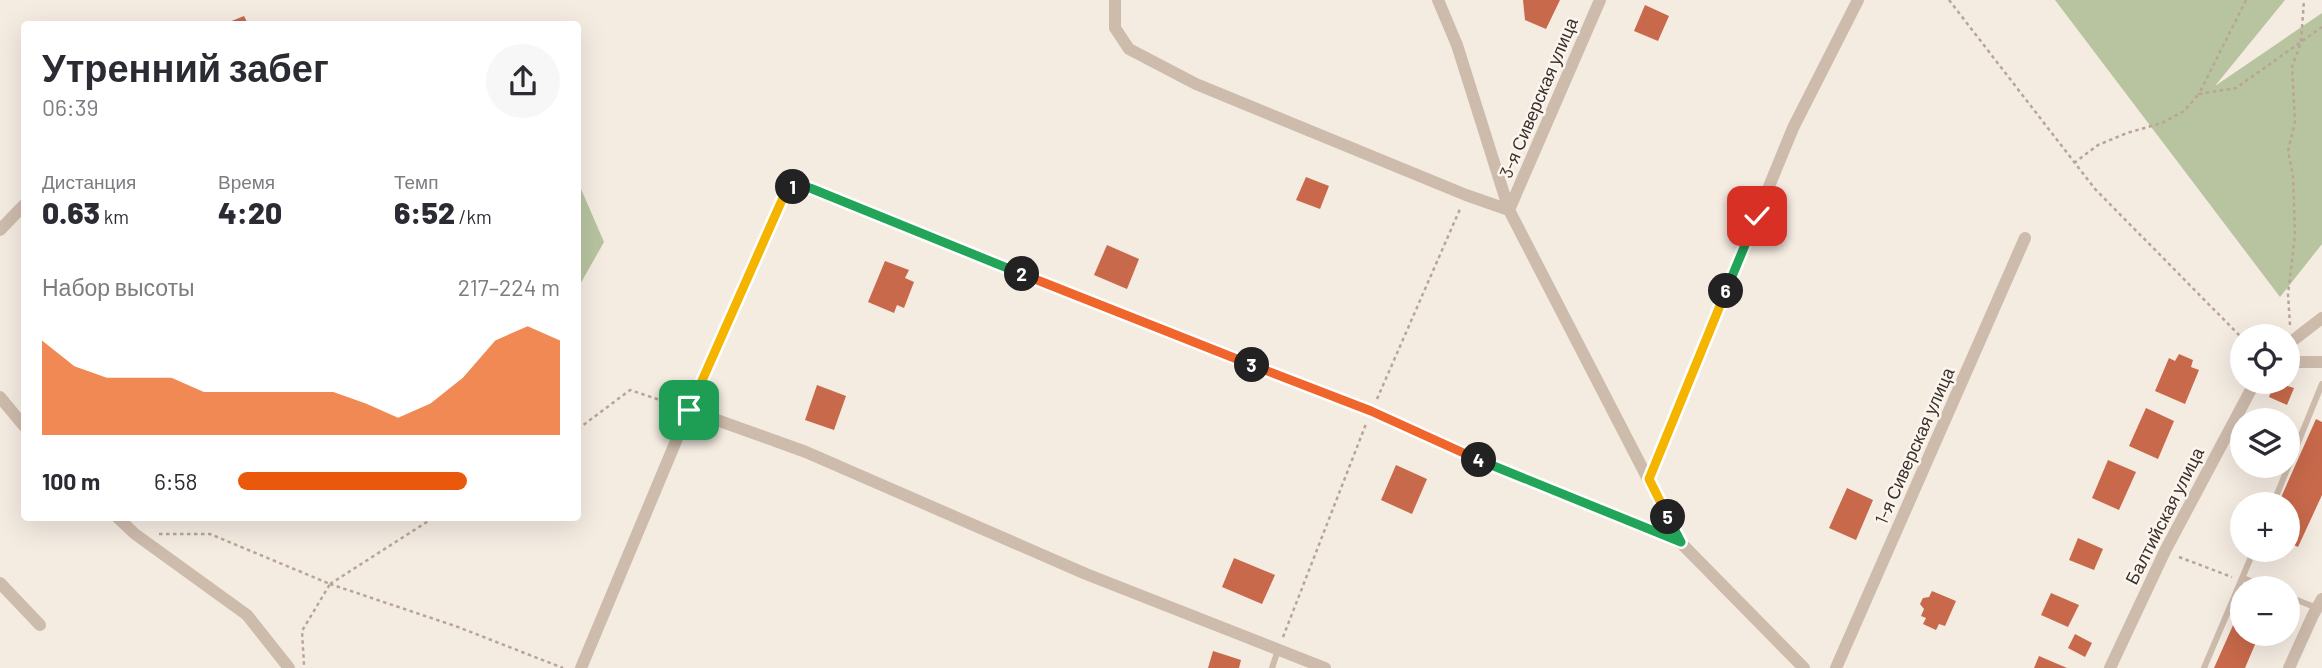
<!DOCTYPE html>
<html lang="ru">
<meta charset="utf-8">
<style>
:root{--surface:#fff;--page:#f7f7f7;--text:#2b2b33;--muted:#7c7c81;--accent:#ea580c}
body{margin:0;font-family:Barlow,sans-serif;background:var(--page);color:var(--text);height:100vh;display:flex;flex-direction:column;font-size:26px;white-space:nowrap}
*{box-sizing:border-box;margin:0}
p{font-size:23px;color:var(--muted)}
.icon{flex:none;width:38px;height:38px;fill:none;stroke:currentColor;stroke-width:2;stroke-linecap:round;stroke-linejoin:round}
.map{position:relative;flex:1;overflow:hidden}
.side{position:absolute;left:21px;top:21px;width:560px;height:500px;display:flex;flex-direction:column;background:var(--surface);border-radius:7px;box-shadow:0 7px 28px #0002}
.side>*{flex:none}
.fabs{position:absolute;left:2230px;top:324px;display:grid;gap:14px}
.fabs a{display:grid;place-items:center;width:70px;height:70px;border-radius:50%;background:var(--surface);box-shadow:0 7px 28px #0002;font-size:35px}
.pin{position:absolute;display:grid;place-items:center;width:60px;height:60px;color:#fff;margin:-30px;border-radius:14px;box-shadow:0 4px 10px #0006}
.km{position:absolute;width:35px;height:35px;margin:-18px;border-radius:50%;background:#222;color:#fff;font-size:19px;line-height:35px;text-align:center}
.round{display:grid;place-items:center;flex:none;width:74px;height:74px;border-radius:37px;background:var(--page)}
.overview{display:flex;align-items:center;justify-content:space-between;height:119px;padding:0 21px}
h1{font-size:38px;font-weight:800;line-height:52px}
.metrics{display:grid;grid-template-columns:repeat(3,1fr);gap:10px;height:119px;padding:7px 21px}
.metrics div{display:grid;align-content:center}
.metrics b{font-size:30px;font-weight:800}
.metrics small{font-size:19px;font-weight:400}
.metrics p{font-size:19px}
.chart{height:196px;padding:14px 21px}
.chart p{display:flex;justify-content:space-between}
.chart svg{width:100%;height:126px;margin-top:7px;fill:var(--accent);opacity:.7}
ul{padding:0 21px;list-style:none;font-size:23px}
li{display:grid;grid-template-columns:112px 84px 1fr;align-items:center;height:52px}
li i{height:18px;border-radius:9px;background:var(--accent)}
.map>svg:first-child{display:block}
.green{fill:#b8c4a0}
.building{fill:#c8694b}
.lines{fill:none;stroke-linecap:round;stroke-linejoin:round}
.path{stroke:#b9a596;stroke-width:2.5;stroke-dasharray:3.5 3.5;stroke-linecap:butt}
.service{stroke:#cdbbac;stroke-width:6}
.minor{stroke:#cdbbac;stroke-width:12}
.split-1-casing{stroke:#fff;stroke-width:14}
.split-2-casing{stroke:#fff;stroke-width:14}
.split-3-casing{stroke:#fff;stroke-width:14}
.split-4-casing{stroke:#fff;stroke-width:14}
.split-5-casing{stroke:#fff;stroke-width:14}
.split-6-casing{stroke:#fff;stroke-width:14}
.split-7-casing{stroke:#fff;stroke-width:14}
.split-1{stroke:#f5b400;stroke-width:9}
.split-2{stroke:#22a559;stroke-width:9}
.split-3{stroke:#f0652b;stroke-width:9}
.split-4{stroke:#f0652b;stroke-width:9}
.split-5{stroke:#22a559;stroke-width:9}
.split-6{stroke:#f5b400;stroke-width:9}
.split-7{stroke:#22a559;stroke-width:9}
.labels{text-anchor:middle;stroke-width:5;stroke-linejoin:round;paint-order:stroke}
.street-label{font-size:18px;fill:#3b302b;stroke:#fbf5ee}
</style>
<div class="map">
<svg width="2322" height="668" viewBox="0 0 2322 668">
<rect width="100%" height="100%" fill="#f4ebe1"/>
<path class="green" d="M2055,0H2285L2215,86L2322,13V244L2280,297Z
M578,182L604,242L578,288Z"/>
<path class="building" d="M1523,0H1560L1546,29L1525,20Z
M1645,5L1669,16L1658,41L1634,31Z
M244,16L248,24H224Z
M1306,177L1329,186L1320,209L1296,200Z
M1107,245L1139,259L1127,289L1094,275Z
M885,261L909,270L905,278L914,282L904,308L897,305L894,313L868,302Z
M2179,354L2193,360L2191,367L2199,370L2185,404L2155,391L2169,358L2175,361Z
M2275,382L2294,388L2287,405L2269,397Z
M817,385L846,396L834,430L805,420Z
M2146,408L2174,421L2158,459L2129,446Z
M2316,419L2322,422V495L2298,547L2287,542V504H2278Z
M2108,460L2136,472L2119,510L2092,498Z
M1396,465L1427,479L1412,514L1381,500Z
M1847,488L1873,500L1856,540L1829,528Z
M2078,538L2103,549L2094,570L2069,560Z
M1234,558L1275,575L1262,604L1222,587Z
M1932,591L1956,601L1945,626L1939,624L1936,630L1923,624L1926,618L1921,616L1924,609L1920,604L1923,598L1929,597Z
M2051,593L2079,605L2068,627L2041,615Z
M2234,623L2242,627V634L2259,635L2245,668H2214Z
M2075,634L2092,643L2085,657L2068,648Z
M1213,651L1241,660L1239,668H1208Z
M2039,656L2067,668H2034Z"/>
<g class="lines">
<path class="path" d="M1949,0L2095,189L2242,338
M2246,0L2199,94L2236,88L2322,27
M2074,163L2098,145L2127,133L2162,123L2184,111L2199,94
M2290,325L2288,294L2295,235L2293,176L2288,151L2295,122L2292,67L2301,42L2304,0
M1377,399L1460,209
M578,429L630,390L675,405
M159,534H210L330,584L302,631L304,665
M2179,557L2232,577
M330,584L458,627L563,668
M330,584L433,518
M1283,637L1366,424"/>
<path class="service" d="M2273,504L2322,384
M2243,578L2268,588
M2287,596L2317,608
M1272,668L1278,650
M2204,668L2254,550"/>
<path class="minor" d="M1115,0V28L1129,49L1196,84L1466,195L1509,210
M1438,0L1457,45L1509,210L1681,543L1804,668
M1509,210L1600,0
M0,230L24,205
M2287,345L2322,318
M2287,362H2322
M0,397L24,426
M689,410L806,452L1086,574L1325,668
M1649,479L1793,128L1858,0
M118,518L135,534L247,615L289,668
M0,583L40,625
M581,668L689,410L782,200L790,187L810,188L1090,301L1371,411L1492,465L1681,543
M1836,668L2025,238
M2110,668L2165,551L2255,382
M2289,668L2313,615L2322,599"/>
</g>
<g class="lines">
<defs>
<path id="split-1" d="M689,410L782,200L793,187"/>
<path id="split-2" d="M793,187L810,188L1022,274"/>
<path id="split-3" d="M1022,274L1252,365"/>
<path id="split-4" d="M1252,365L1371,411L1479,460"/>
<path id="split-5" d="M1479,460L1681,542L1668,517"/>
<path id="split-6" d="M1668,517L1649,479L1726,291"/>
<path id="split-7" d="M1726,291L1757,216"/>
</defs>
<use href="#split-1" class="split-1-casing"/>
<use href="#split-2" class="split-2-casing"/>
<use href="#split-3" class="split-3-casing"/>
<use href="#split-4" class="split-4-casing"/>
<use href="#split-5" class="split-5-casing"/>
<use href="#split-6" class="split-6-casing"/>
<use href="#split-7" class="split-7-casing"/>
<use href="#split-1" class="split-1"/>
<use href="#split-2" class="split-2"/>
<use href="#split-3" class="split-3"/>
<use href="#split-4" class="split-4"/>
<use href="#split-5" class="split-5"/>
<use href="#split-6" class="split-6"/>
<use href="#split-7" class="split-7"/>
</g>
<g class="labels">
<g class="street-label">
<text transform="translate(1539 98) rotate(-67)" y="6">3-я Сиверская улица</text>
<text transform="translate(1915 446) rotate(-66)" y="6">1-я Сиверская улица</text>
<text transform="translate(2165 516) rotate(-63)" y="6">Балтийская улица</text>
</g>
</g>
</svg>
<div class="fabs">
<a><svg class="icon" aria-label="locate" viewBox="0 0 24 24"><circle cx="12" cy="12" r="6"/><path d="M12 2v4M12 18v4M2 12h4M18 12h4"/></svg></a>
<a><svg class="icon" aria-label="layers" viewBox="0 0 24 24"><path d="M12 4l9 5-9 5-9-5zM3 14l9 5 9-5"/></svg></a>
<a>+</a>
<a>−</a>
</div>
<div class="pin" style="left:689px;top:410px;background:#1e9e55"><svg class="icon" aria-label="arrive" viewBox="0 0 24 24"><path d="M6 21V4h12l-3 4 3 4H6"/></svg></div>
<div class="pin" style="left:1757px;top:216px;background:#d93025"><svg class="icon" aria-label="check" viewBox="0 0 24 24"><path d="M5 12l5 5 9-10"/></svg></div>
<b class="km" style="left:793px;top:187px">1</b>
<b class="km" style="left:1022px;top:274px">2</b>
<b class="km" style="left:1252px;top:365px">3</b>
<b class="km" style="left:1479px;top:460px">4</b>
<b class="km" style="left:1668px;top:517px">5</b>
<b class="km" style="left:1726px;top:291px">6</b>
<section class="side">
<div class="overview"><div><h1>Утренний забег</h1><p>06:39</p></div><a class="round"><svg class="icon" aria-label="share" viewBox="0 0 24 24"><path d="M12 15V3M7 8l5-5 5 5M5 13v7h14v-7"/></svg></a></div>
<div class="metrics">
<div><p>Дистанция</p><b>0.63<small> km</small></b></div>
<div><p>Время</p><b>4:20</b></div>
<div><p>Темп</p><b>6:52<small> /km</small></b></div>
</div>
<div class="chart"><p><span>Набор высоты</span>217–224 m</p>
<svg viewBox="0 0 160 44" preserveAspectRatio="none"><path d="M0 44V11L10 20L20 24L30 24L40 24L50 29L60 29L70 29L80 29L90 29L100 33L110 38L120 33L130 24L140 11L150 6L160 11V44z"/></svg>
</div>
<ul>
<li><b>100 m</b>6:58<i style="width:71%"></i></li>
</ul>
</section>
</div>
